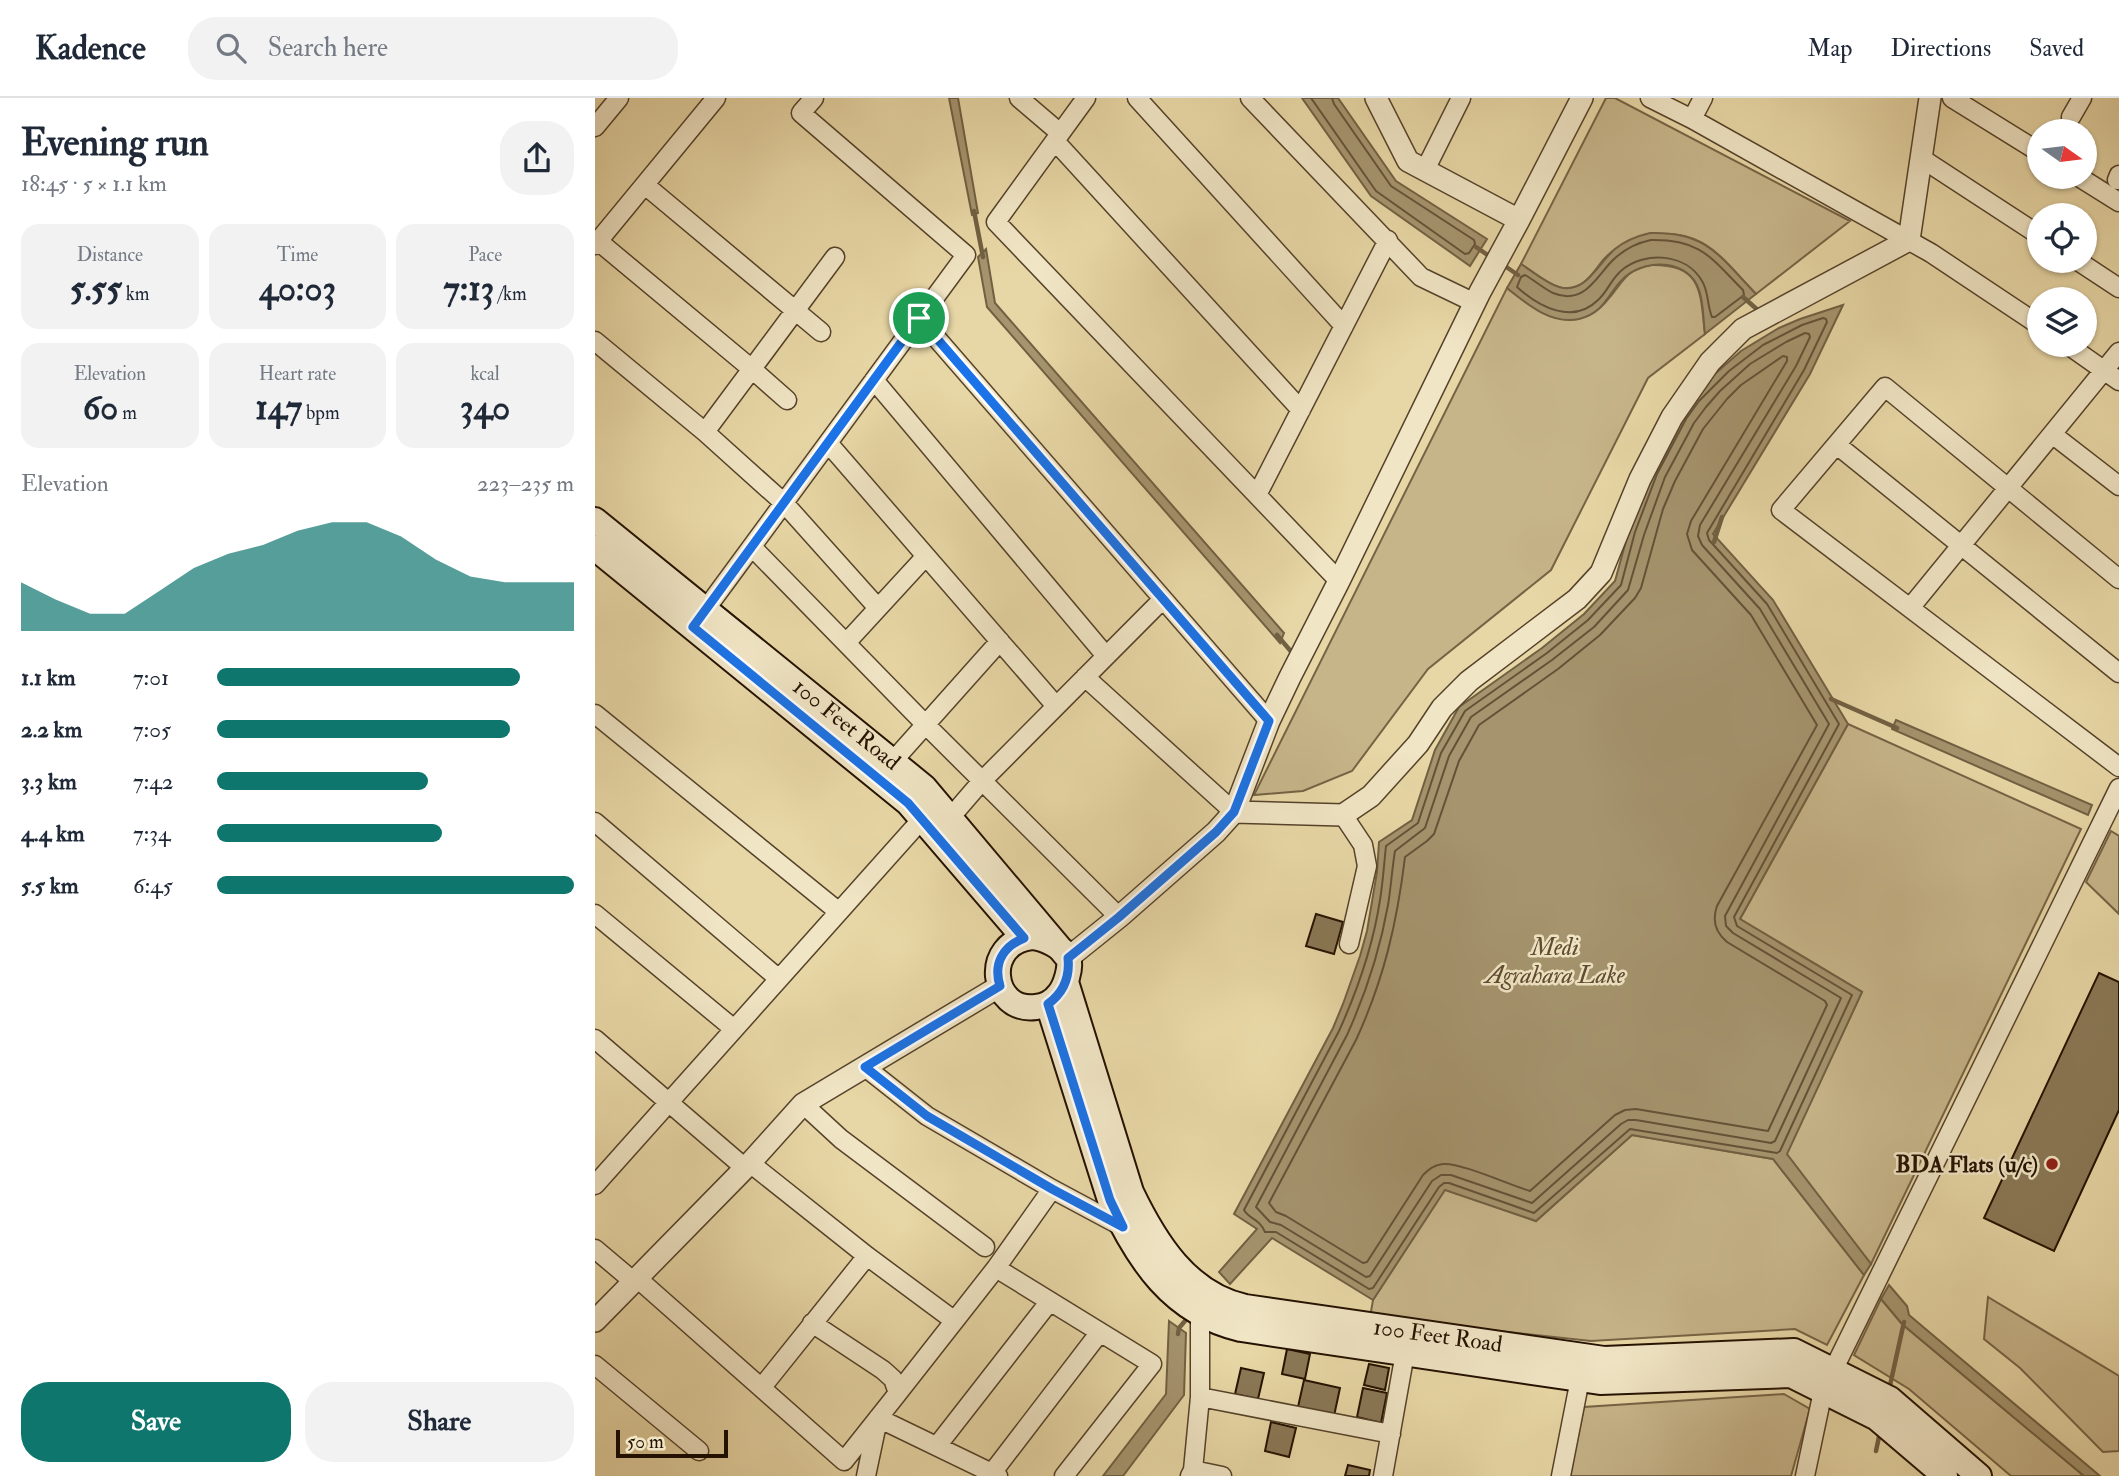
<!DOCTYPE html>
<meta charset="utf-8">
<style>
:root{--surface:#fff;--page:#f2f2f3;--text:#1f2937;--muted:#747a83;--line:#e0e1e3;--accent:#0f766e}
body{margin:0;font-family:"IM FELL Double Pica",serif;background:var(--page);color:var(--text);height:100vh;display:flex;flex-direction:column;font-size:26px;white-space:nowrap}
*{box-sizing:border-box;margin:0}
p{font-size:23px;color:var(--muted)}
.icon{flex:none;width:38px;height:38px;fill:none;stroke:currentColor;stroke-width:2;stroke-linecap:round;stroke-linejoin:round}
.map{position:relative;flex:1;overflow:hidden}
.panel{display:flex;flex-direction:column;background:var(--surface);width:595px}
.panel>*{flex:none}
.needle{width:46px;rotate:104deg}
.buttons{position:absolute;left:1432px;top:21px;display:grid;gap:14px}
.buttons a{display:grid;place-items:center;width:70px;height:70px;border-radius:50%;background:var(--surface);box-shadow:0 2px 5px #0004;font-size:35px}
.scale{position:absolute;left:21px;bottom:18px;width:112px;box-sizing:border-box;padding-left:7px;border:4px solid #241100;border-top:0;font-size:19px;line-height:24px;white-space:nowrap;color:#241100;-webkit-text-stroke:5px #f0e5c5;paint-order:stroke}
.pin{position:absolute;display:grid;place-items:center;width:60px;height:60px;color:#fff;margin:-30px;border:4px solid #fff;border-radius:50%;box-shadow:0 2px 7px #0007}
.round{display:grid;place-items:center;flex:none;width:74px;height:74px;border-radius:28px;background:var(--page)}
.summary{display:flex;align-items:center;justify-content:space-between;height:119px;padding:0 21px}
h1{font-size:38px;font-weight:800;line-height:52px}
.metrics{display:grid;grid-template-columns:repeat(3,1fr);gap:10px;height:119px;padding:7px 21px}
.metrics div{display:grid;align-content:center;border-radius:18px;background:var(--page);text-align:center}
.metrics b{font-size:35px;font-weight:800}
.metrics small{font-size:19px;font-weight:400}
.metrics p{font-size:19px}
.chart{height:196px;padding:14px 21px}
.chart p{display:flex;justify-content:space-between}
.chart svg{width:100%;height:126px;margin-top:7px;fill:var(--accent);opacity:.7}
.action{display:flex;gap:14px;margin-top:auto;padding:14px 21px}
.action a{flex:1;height:80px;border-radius:28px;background:var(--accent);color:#fff;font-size:28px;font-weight:800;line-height:80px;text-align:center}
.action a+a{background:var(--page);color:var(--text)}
ul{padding:0 21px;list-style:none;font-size:23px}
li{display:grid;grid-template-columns:112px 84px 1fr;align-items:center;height:52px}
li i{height:18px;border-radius:9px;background:var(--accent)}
header{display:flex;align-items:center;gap:42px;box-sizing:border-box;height:98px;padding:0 35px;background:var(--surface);border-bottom:2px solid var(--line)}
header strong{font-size:33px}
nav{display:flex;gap:38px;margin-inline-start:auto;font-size:24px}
.search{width:490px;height:63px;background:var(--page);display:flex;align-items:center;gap:18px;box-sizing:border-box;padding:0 24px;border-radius:28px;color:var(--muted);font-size:26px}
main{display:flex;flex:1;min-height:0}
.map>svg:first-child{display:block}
.green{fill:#c7b58a;stroke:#766345;stroke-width:2}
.water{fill:#a5946e;stroke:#716042;stroke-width:2}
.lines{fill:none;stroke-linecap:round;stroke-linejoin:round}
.shore{stroke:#645237;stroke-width:2}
.stream{stroke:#716042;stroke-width:4.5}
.building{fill:#8a7856;stroke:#241100;stroke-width:2}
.minor-casing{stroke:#55422a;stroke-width:21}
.tertiary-casing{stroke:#55422a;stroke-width:24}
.secondary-casing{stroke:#241100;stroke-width:28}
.minor{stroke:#f0e5c5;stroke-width:18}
.tertiary{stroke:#f0e5c5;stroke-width:21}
.secondary{stroke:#f0e5c5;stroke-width:24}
.route-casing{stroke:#fff;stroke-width:14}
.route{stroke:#1a73e8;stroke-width:9}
.poi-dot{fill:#8f2418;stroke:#f0e5c5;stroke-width:2.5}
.labels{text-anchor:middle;stroke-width:5;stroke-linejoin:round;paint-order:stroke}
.street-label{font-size:23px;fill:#241100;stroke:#f0e5c5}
.poi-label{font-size:23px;font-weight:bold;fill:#241100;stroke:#f0e5c5;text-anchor:end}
.water-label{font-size:24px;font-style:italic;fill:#5e4c31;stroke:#f0e5c5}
</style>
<header>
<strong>Kadence</strong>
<div class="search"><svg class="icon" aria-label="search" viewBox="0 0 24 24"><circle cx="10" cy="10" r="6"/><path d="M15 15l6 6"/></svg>Search here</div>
<nav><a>Map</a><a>Directions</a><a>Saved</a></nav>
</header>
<main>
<section class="panel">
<div class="summary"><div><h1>Evening run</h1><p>18:45 · 5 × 1.1 km</p></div><a class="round"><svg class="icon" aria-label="share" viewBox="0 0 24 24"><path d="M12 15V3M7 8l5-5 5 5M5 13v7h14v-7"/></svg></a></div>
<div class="metrics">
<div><p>Distance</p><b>5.55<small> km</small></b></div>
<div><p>Time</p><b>40:03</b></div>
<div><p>Pace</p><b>7:13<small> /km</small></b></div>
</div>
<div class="metrics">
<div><p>Elevation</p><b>60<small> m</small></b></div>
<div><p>Heart rate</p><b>147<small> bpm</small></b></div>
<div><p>kcal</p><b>340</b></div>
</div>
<div class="chart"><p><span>Elevation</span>223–235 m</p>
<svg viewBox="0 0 160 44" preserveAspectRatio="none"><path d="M0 44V27L10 33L20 38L30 38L40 30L50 22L60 17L70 14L80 9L90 6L100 6L110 11L120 19L130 25L140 27L150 27L160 27V44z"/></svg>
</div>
<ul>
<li><b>1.1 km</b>7:01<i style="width:85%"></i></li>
<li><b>2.2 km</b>7:05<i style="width:82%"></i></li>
<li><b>3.3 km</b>7:42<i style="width:59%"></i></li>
<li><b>4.4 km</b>7:34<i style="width:63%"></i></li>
<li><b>5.5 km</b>6:45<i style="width:100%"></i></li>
</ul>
<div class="action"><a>Save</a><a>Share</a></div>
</section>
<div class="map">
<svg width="1524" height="1378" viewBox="0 0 1524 1378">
<rect width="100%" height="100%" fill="#e8d7a6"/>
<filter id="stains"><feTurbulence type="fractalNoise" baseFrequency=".00286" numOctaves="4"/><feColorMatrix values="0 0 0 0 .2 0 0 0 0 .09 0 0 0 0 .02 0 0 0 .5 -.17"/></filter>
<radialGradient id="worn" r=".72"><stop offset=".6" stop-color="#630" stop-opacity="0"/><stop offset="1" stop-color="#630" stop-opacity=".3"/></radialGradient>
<path class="green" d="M1011,0H1020L1255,123L1161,196C1126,160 1107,126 1050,139C1033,143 1021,148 1009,161C997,175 990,192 967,190C954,188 937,173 926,166Z
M1056,167C1108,166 1105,194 1110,236L1053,280L956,472L833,571L757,673L708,693L659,697L912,190C944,215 982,242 1015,199C1030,181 1030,173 1056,167Z
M1253,626L1486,731L1276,1166L1191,1056L1267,894L1145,821Z
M1516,733L1524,738V816L1491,784Z
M1037,1037L1178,1061L1269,1177L1232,1247L1200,1231L996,1243L775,1219L778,1202L850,1091L941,1123Z
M1393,1199L1524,1278V1353L1508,1354L1425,1270L1389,1241Z
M1286,1201L1307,1226L1489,1378H1416L1314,1291L1259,1257Z
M1189,1296L1215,1311L1196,1378H975L989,1309Z"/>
<path class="water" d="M354,0H363L383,115L377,117Z
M707,0H743L801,83L892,141L875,168L776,98Z
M1055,135C1112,133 1125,159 1161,196L1110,236C1108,222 1109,206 1104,192C1094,162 1053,160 1031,178C1013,193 1012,214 984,221C956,227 932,206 912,190L926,166C937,173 951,185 964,189C991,197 1003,165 1020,151C1031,142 1042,138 1055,135Z
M391,151L400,205L689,535L685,545L392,209L383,159Z
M1248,207L1215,276L1118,436L1178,502L1253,626L1145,821L1267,894L1192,1056L1276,1166L1269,1177L1178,1061L1037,1037L941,1123L850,1092L778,1202L677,1140L635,1186L624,1174L662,1131L639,1116L738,930L748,906L765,858L772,833L782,774L784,744L817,722L840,652L864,609L947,550L989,516L1020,483L1034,432L1070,344L1113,282L1146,253L1184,230L1205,221Z
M1301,622L1497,707L1493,717L1297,631Z
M1294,1187L1312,1208L1314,1217L1505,1378H1489L1307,1226L1286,1201Z
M574,1223L591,1235L589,1297L528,1378H508L571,1296Z"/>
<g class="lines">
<path class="shore" d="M716,0L781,93L870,156L874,155L880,146L879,142L796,88L739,6L737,0
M1056,142C1106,141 1116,160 1148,192L1149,197L1120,219H1117C1112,208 1114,194 1107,183C1091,155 1050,153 1027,172C1016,181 1013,193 1003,202C978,227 944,209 922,189L926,179L930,177C939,182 948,190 958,195C989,208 1001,179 1017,163C1028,152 1041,145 1056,142Z
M1228,220L1231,221L1232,224L1209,272L1112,435L1114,442L1172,506L1244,626L1139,819L1142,828L1257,897L1185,1053L1182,1055L1035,1031L939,1115L854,1085H849L844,1089L778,1190L774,1191L681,1134H670C664,1120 655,1122 649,1112L744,933C763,891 778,848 785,802C788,784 789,766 791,748L823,725L846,655L870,613L952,555L993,522L1026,487L1040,434L1062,376L1091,321L1104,303L1134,273L1168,247L1207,227Z
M1210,235L1214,236L1215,239L1201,268L1105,427L1103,438L1107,447L1165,511L1234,626L1130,818L1131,828L1138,835L1246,900L1180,1043L1176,1045L1041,1022H1033L1026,1026L937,1105L856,1077H846L837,1083L775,1178L771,1179L686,1127L675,1124L661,1109L752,937C771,895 785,852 793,807C796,789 797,771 800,753L830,730L854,658L876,619L957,562L999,529L1033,492L1049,437L1070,379L1099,325L1111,309L1125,293L1155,266L1191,244Z
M1188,258L1192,259V263L1096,423L1092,436L1097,452L1156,517L1222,627L1122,808C1117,822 1120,834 1132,844L1230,903L1232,907L1173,1033L1041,1011L1030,1012L1020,1017L935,1093C915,1087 864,1064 848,1066C839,1067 834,1071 828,1077L772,1164L768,1165L691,1118L681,1114L674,1105L761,942C789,881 802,825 810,759L832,743L839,736L864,663L884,627L963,571L1005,537L1040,500L1046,490L1068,411L1080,383L1108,331L1132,301L1146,287Z"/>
<path class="stream" d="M379,113L388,159
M881,149L897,160
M907,166L923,177
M1148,199L1165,214
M1119,444L1127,419
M682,537L699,557
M1236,601L1302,630
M583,1236L584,1230L595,1217
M1294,1292L1309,1224
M1281,1353L1285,1334"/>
</g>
<path class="building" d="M721,816L748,824L739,856L711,848Z
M1504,875L1524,884V1012L1459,1153L1389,1120Z
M692,1251L715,1256L710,1281L687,1276Z
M774,1266L794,1270L790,1292L769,1287Z
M646,1270L669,1275L663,1301L640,1296Z
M709,1282L745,1290L739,1318L703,1309Z
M768,1290L792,1295L786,1325L762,1319Z
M676,1324L701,1330L694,1359L670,1353Z
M753,1367L775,1372L774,1378H750Z"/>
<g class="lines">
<defs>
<path id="minor" d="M424,0L465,35
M491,0L401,124L744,483
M542,0L749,228
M655,0L826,179L880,205
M1055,0L1097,21L1336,155L1444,227
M1357,0L1444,54
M1476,19L1487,0
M1097,21L1108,0
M0,29L24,0
M460,43L706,312
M1326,60L1444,137
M834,64L866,0
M1484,79L1524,104
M1522,82L1524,77
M50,87L226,234
M3,143L158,272L192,302
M0,147L121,0
M240,159L110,334L189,405L283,510
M1483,163L1524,190
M324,220L674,623
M0,243L110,334
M1473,247L1524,283
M279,282L511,558
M1457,336L1524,388
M233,345L461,608
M1242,347L1524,575
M662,397L793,142
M157,449L330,626L524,819
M1524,481L1290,289L1186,412L1524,669
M1315,510L1524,254
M105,519L371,157L206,15L219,0
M251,545L331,458
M490,579L639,714
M0,616L244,814
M298,663L405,543
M748,717L768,747L772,768L754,846
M355,720L386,684L568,501
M0,724L184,881
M0,816L139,931
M0,941L150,1070
M270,969L332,1018L457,1091L528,1129
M208,1006L246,1041L390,1149
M155,1065L272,1158L353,1218
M0,1087L327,721
M0,1151L38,1183
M401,1170L557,1266L469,1378
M42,1180L249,1363L303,1295L298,1281L288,1272L217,1225
M0,1267L104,1353
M167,1289L272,1158
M605,1299L796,1336
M299,1300L401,1170L457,1091
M283,1320L403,1378
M342,1348L455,1203
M598,1372L627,1378
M397,1375L505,1234
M271,1378L282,1326
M595,1378L598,1372L605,1299V1217
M788,1378L810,1255
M966,1378L985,1281
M1210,1378L1228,1293L1524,690"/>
<path id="tertiary" d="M781,0L813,63L924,122L987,0
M639,714L674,623L695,579L744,483L885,194L924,122
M473,860L524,819L621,734L639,714L748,717L776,698L823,646L847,610L874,583L982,501L1006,475L1045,381L1077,319L1115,264L1148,231L1314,142L1335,0
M0,1223L155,1065L208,1006L405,888"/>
<path id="secondary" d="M0,422L329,689L473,860
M0,450L313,705L429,840
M437,839C449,840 467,848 473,860C477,869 470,889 464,896C459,903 450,908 441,909C395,915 387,844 437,839Z
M471,884L536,1094C560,1144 592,1196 650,1209L1009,1261L1199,1253L1295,1301L1384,1378
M453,906L515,1102C543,1162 577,1215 646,1231L1005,1284L1196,1277L1282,1320L1350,1378"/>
</defs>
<use href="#minor" class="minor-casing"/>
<use href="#tertiary" class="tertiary-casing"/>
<use href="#secondary" class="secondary-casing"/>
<use href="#minor" class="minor"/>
<use href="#tertiary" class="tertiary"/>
<use href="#secondary" class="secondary"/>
</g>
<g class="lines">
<defs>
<path id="route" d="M324,220L674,623L639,714L621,734L524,819L473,860C475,879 468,895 453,906L515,1102L528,1129L457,1091L332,1018L270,969L405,888C398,865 408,849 429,840L313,705L98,529Z"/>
</defs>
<use href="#route" class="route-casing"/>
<use href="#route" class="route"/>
</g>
<circle class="poi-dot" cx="1457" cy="1066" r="7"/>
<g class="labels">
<g class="street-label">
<text transform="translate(252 626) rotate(39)" y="8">100 Feet Road</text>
<text transform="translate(843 1237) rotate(8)" y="8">100 Feet Road</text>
</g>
<g class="poi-label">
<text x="1443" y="1074">BDA Flats (u/c)</text>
</g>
<g class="water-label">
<text x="960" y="857">Medi<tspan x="960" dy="28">Agrahara Lake</tspan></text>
</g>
</g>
<rect width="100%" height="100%" filter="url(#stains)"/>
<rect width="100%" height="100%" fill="url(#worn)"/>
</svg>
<div class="buttons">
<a><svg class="needle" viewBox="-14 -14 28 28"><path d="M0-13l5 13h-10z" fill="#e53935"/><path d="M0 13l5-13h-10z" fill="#747a83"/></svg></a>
<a><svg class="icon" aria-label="locate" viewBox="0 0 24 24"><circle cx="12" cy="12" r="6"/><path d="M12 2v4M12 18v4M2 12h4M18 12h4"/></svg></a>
<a><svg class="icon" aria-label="layers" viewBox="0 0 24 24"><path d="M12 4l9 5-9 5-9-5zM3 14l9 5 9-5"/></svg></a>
</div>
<div class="scale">50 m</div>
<div class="pin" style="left:324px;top:220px;background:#1e9e55"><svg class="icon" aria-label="arrive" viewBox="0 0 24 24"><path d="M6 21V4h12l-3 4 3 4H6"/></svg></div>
</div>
</main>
